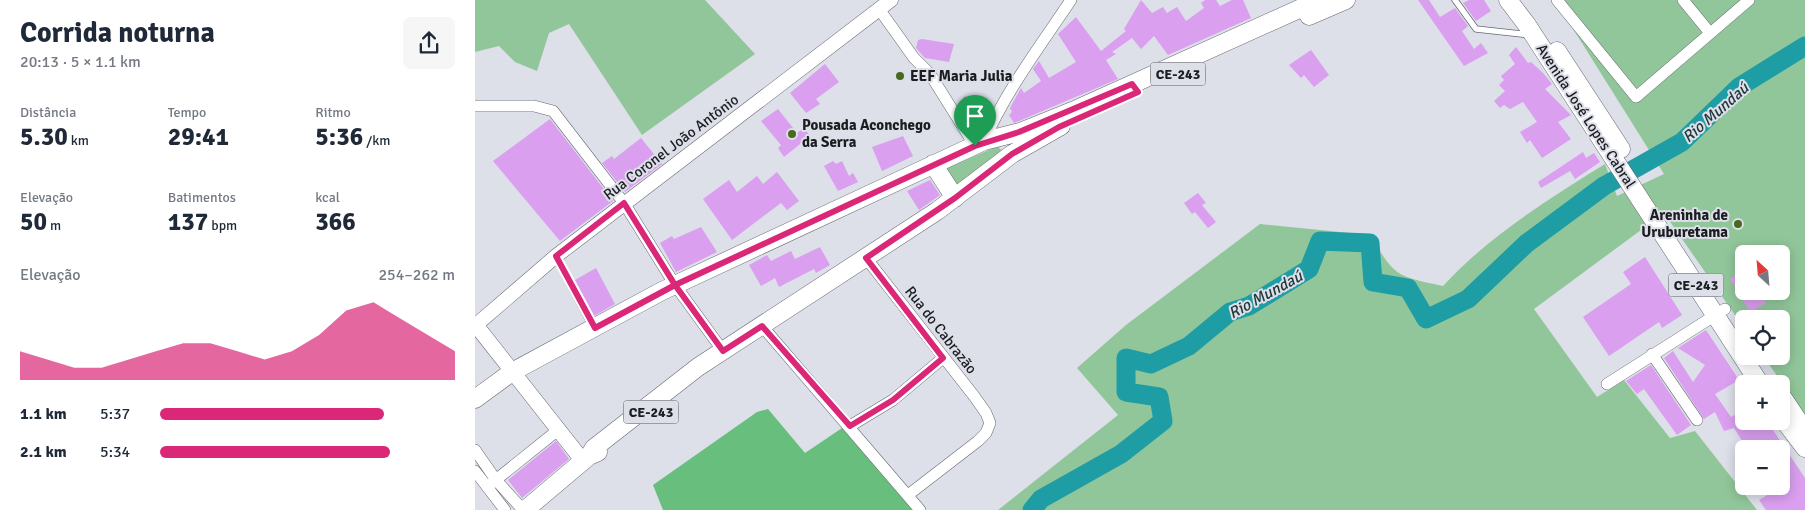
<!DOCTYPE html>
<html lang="pt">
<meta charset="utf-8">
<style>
:root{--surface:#fff;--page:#f6f6f7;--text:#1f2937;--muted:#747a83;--accent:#db2777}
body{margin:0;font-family:Signika,sans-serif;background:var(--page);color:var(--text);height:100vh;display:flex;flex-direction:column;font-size:19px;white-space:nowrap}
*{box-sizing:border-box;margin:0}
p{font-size:16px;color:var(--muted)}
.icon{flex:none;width:28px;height:28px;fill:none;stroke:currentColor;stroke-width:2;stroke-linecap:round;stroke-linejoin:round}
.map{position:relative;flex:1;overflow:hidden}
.side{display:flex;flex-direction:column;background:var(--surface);width:475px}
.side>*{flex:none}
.needle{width:32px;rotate:334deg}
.buttons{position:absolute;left:1260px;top:245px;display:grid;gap:10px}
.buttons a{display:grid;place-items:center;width:55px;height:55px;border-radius:8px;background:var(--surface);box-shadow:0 2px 12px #0003;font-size:25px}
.pin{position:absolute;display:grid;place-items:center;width:42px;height:42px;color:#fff;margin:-51px -21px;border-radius:50% 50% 50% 0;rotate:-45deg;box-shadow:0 0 5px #0007}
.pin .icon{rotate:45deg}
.round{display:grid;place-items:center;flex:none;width:52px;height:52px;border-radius:8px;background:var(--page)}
.head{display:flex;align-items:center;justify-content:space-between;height:85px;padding:0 20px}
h1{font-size:28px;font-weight:700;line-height:38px}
.stats{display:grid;grid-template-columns:repeat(3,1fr);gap:8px;height:85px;padding:5px 20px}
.stats div{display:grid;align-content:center}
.stats b{font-size:25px;font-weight:700}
.stats small{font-size:14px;font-weight:400}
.stats p{font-size:14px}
.chart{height:140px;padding:10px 20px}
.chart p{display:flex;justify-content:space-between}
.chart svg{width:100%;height:90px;margin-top:5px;fill:var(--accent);opacity:.7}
ul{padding:0 20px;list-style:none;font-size:16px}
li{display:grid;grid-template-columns:80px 60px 1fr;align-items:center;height:38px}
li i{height:12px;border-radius:6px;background:var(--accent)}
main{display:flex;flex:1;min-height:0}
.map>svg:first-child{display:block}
.green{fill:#91c69a;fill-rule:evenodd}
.forest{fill:#68be7c}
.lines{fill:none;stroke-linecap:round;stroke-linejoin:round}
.river{stroke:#1e9da4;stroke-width:19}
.building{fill:#da9fef}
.service-casing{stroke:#666871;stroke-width:7}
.pedestrian-casing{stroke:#666871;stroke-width:9}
.minor-casing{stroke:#666871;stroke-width:12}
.tertiary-casing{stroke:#666871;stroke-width:15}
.secondary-casing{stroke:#666871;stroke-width:16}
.primary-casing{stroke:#666871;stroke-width:19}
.service{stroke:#fff;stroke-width:5.5}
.pedestrian{stroke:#fff;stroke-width:8}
.minor{stroke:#fff;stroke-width:11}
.tertiary{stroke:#fff;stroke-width:14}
.secondary{stroke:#fff;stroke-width:15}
.primary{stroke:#fff;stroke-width:18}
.route-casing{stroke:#fff;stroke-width:10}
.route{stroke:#db2777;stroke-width:6}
.poi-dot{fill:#476920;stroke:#dddfe9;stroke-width:2}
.labels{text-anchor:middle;stroke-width:4;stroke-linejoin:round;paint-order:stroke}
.shield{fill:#dddfe9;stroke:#56575c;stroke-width:1}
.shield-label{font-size:14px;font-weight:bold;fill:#1c1d20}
.poi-label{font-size:15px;font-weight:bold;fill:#1c1d20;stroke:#dddfe9;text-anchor:start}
.street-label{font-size:15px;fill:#1c1d20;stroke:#dddfe9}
.water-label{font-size:16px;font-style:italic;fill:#20393b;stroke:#dddfe9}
</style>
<main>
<section class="side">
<div class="head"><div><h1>Corrida noturna</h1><p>20:13 · 5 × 1.1 km</p></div><a class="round"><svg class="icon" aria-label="share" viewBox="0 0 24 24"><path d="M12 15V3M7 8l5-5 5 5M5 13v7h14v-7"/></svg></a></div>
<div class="stats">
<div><p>Distância</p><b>5.30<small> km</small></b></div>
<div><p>Tempo</p><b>29:41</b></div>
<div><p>Ritmo</p><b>5:36<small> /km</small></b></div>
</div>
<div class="stats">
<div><p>Elevação</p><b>50<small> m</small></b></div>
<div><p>Batimentos</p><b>137<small> bpm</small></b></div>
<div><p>kcal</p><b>366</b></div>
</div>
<div class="chart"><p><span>Elevação</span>254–262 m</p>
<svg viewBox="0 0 160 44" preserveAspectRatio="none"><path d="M0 44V30L10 34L20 38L30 38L40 34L50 30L60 26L70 26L80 30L90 34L100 30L110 22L120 10L130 6L140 14L150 22L160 30V44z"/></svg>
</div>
<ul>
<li><b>1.1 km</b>5:37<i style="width:76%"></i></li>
<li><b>2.1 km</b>5:34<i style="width:78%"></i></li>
</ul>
</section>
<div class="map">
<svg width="1330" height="510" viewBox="0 0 1330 510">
<rect width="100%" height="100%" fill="#dddfe9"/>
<path class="green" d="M0,0H230L280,54L167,135L94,24L74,33L62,71L40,62L24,46L0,52Z
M1080,0H1330V415L1288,356H1306V319H1269V328L1189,213L1059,309L1122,397L1149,380L1195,438L1220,431L1282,510H523L643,415L602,368L651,325L785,224L895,235C920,277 921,276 968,286C1014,236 1072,200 1130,164L1142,196L1189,174ZM1269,254H1306V291H1269Z
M523,146L527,151L525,155L480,186L470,169Z"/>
<path class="forest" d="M293,409L330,453L373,424L444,510H188L178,485L282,412Z"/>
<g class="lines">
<path class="river" d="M557,510L566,499L646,454L688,421L684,397L651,392V358L676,364L714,346L755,312L774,306L834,269L845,241L895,243L898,282L933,288L951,319L993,299L1052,243L1129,186L1207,142L1264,87L1330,46"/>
</g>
<path class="building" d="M666,0L677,13L688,7L692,13L702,7L711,21L729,8L726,3L730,0H741L745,6L757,0H768L776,18L693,55L679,36L666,49L657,38L637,52L641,54L631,60L643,79L539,123L534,115L537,112L535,108L546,88L549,93L566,81L558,69L564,61L574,78L601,62L583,34L601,17L626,51L651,31L649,29Z
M943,0H954L965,17L980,8L993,26L987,31L999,49L1006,43L1013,53L989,66Z
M994,0H1009L1016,11L1001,21L988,3Z
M447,39L479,44L474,62L450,58L441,48L443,40Z
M1041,47L1053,63L1056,62L1068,73L1077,84L1070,89L1096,115L1083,122L1096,139L1067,158L1055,140L1052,143L1045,132L1062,122L1048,102L1035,109L1029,105L1025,108L1019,101L1030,91L1024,85L1029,80L1026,76L1040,64L1034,55Z
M836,50L854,75L839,87L829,75L826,78L814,65Z
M350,64L364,82L341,99L345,104L331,113L315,93Z
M490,96L512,117L502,129L492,119L483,105Z
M303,109L322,133L329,128L335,136L309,157L303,148L306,145L286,121Z
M75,119L138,201L85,241L18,161Z
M428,136L438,156L407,171L397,147Z
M166,138L187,164L150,192L127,163L137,156L139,159Z
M1108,152L1111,158L1119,153L1125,162L1100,179L1095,171L1066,188L1063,182Z
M358,161L361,164L367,161L374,176L378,173L383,182L363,191L349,166Z
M302,172L324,201L312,210L306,203L257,240L228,199L254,180L262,192L282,176L288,184Z
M455,180L465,195L444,210L432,191Z
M723,193L731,203L727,205L741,222L733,228L720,212L717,214L709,203Z
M226,227L242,252L201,272L185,243L197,236L199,239Z
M345,247L355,265L341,273L339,269L304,287L300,278L286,286L274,265L292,255L296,261L316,251L320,259Z
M1170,257L1207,315L1187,328L1184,322L1134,356L1108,317L1156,284L1148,272Z
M121,268L140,304L119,316L100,280Z
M1269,270V291H1284L1291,303L1275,312L1255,279Z
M1231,330L1264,380L1240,394L1256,417L1269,410V421H1292L1330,478V510H1291L1284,500L1306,487V449H1272L1259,428L1249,431L1240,412L1229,419L1189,358L1198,351L1218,382L1230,365L1203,348Z
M1176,365L1216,425L1202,435L1169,389L1162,394L1151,381Z
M81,441L94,459L47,498L33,480Z"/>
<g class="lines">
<defs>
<path id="service" d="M980,0L1001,29L1055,35"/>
<path id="pedestrian" d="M81,256L119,328"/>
<path id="minor" d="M1082,0L1161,97L1274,0
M1208,0L1235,33
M404,9L439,58L455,74L500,146
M0,106H59L78,111L149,203L200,285L248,351
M509,141C531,91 565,46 596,0
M391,258L499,396L511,413L515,423L511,433L503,441L433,495
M287,326L445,510
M1177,354L1222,420
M1132,384L1250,309
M375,426L418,400L468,358
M0,450L21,480L48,510
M0,471L30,510
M12,487L83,430"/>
<path id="tertiary" d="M1,325L81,256L416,0"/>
<path id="secondary" d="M0,324L108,461"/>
<path id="primary" d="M1033,0L1052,25L1285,384
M834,16L871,0
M1082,51L1146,149
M458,164L480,198
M1306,395L1330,431
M0,399L37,372L187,291L509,141L545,132L602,109L844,0
M1311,423L1330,448
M114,456L119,448L223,367L462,211L537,154L586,126
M50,510L114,456L123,452"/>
</defs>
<use href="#service" class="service-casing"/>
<use href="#pedestrian" class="pedestrian-casing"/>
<use href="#minor" class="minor-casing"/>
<use href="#tertiary" class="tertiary-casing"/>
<use href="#secondary" class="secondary-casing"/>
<use href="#primary" class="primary-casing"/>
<use href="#service" class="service"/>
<use href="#pedestrian" class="pedestrian"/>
<use href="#minor" class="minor"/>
<use href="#tertiary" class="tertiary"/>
<use href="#secondary" class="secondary"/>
<use href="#primary" class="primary"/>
</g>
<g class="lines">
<defs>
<path id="route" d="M500,146L200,285L149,203L81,256L120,328L200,285L248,351L287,326L375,426L418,400L468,358L391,258L480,198L537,154L584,127L663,92L657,84L544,132L500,146"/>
</defs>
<use href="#route" class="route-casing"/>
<use href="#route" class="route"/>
</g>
<g class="poi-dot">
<circle cx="425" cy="76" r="5"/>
<circle cx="317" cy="134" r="5"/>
<circle cx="1263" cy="224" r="5"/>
</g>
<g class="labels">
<g class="shield">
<rect x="675.5" y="62.5" width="55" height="23" rx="4"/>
<rect x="1193.5" y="273.5" width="55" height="23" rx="4"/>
<rect x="148.5" y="400.5" width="55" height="23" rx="4"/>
</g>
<g class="shield-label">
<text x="703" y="79">CE-243</text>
<text x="1221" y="290">CE-243</text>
<text x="176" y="417">CE-243</text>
</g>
<g class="poi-label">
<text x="435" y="81">EEF Maria Julia</text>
<text x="327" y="130">Pousada Aconchego<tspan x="327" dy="17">da Serra</tspan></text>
<text x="1253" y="220" text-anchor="end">Areninha de<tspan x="1253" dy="17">Uruburetama</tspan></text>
</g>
<g class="street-label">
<text transform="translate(1111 116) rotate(57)" y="5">Avenida José Lopes Cabral</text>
<text transform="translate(196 147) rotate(-37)" y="5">Rua Coronel João Antônio</text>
<text transform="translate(466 330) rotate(52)" y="5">Rua do Cabrazão</text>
</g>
<g class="water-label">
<text transform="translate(1240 112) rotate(-41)" y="6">Rio Mundaú</text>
<text transform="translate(790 294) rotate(-29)" y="6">Rio Mundaú</text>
</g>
</g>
</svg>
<div class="buttons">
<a><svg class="needle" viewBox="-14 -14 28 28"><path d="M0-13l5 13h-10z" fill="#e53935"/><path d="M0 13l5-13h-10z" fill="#747a83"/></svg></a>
<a><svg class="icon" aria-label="locate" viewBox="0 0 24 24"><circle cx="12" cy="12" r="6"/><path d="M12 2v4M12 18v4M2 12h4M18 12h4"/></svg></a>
<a>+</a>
<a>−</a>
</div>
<div class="pin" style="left:500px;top:146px;background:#1e9e55"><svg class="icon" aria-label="arrive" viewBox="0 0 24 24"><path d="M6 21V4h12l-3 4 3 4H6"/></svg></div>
</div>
</main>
